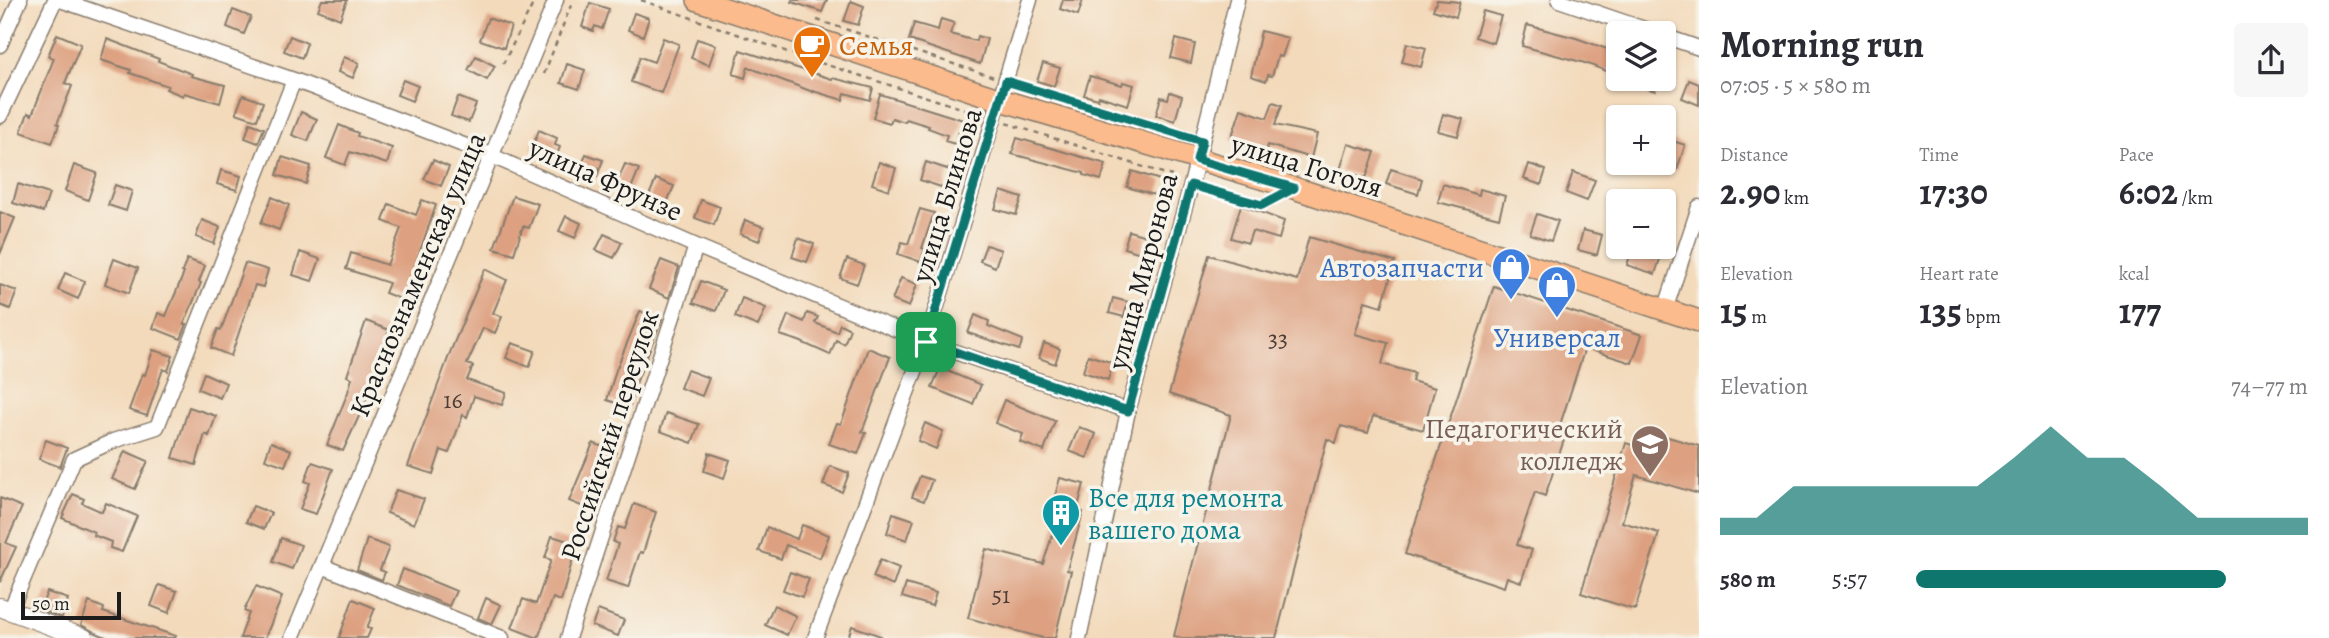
<!DOCTYPE html>
<meta charset="utf-8">
<style>
:root{--surface:#fff;--page:#f7f7f7;--text:#2b2b33;--muted:#7c7c81;--accent:#0f766e}
body{margin:0;font-family:Alegreya,serif;background:var(--page);color:var(--text);height:100vh;display:flex;flex-direction:column;font-size:26px;white-space:nowrap}
*{box-sizing:border-box;margin:0}
p{font-size:23px;color:var(--muted)}
.icon{flex:none;width:38px;height:38px;fill:none;stroke:currentColor;stroke-width:2;stroke-linecap:round;stroke-linejoin:round}
.map{position:relative;flex:1;overflow:hidden}
.side{display:flex;flex-direction:column;background:var(--surface);width:630px}
.side>*{flex:none}
.fabs{position:absolute;left:1606px;top:21px;display:grid;gap:14px}
.fabs a{display:grid;place-items:center;width:70px;height:70px;border-radius:7px;background:var(--surface);box-shadow:0 2px 5px #0004;font-size:35px}
.scale{position:absolute;left:21px;bottom:18px;width:100px;box-sizing:border-box;padding-left:7px;border:4px solid #1c1c1c;border-top:0;font-size:19px;line-height:24px;white-space:nowrap;color:#1c1c1c;-webkit-text-stroke:5px #f7f3e8;paint-order:stroke}
.pin{position:absolute;display:grid;place-items:center;width:60px;height:60px;color:#fff;margin:-30px;border-radius:14px;box-shadow:0 4px 10px #0006}
.round{display:grid;place-items:center;flex:none;width:74px;height:74px;border-radius:7px;background:var(--page)}
.headline{display:flex;align-items:center;justify-content:space-between;height:119px;padding:0 21px}
h1{font-size:38px;font-weight:700;line-height:52px}
.figures{display:grid;grid-template-columns:repeat(3,1fr);gap:10px;height:119px;padding:7px 21px}
.figures div{display:grid;align-content:center}
.figures b{font-size:35px;font-weight:700}
.figures small{font-size:19px;font-weight:400}
.figures p{font-size:19px}
.chart{height:196px;padding:14px 21px}
.chart p{display:flex;justify-content:space-between}
.chart svg{width:100%;height:126px;margin-top:7px;fill:var(--accent);opacity:.7}
ul{padding:0 21px;list-style:none;font-size:23px}
li{display:grid;grid-template-columns:112px 84px 1fr;align-items:center;height:52px}
li i{height:18px;border-radius:9px;background:var(--accent)}
main{display:flex;flex:1;min-height:0}
.map>svg:first-child{display:block}
.building{fill:#dda080}
.lines{fill:none;stroke-linecap:round;stroke-linejoin:round}
.service-casing{stroke:#887b6c;stroke-width:10}
.minor-casing{stroke:#887b6c;stroke-width:17}
.tertiary-casing{stroke:#887b6c;stroke-width:20}
.primary-casing{stroke:#887b6c;stroke-width:24}
.path{stroke:#887b6c;stroke-width:2.5;stroke-dasharray:5 5;stroke-linecap:butt}
.service{stroke:#fff;stroke-width:7}
.minor{stroke:#fff;stroke-width:14}
.tertiary{stroke:#fff;stroke-width:18}
.primary{stroke:#fbbb8c;stroke-width:21}
.route-casing{stroke:#fff;stroke-width:14}
.route{stroke:#0f766e;stroke-width:9}
.labels{text-anchor:middle;stroke-width:7;stroke-linejoin:round;paint-order:stroke}
.number-label{font-size:24px;fill:#4c3d35}
.food-label{font-size:28px;fill:#c56008;stroke:#f7f3e8;text-anchor:start}
.street-label{font-size:28px;fill:#1c1c1c;stroke:#f7f3e8}
.shop-label{font-size:28px;fill:#366cbe;stroke:#f7f3e8;text-anchor:end}
.education-label{font-size:28px;fill:#785e54;stroke:#f7f3e8;text-anchor:end}
.culture-label{font-size:28px;fill:#0d838f;stroke:#f7f3e8;text-anchor:start}
</style>
<main>
<div class="map">
<svg width="1699" height="638" viewBox="0 0 1699 638">
<rect width="100%" height="100%" fill="#f7f3e8"/>
<filter id="ink" filterUnits="userSpaceOnUse"><feTurbulence type="fractalNoise" baseFrequency=".0143" numOctaves="2"/><feDisplacementMap in="SourceGraphic" scale="14" xChannelSelector="R" yChannelSelector="G"/><feConvolveMatrix kernelMatrix="1 2 1 2 8 2 1 2 1" color-interpolation-filters="sRGB"/></filter>
<filter id="wash" filterUnits="userSpaceOnUse"><feTurbulence type="fractalNoise" baseFrequency=".00686" numOctaves="4" result="noise"/><feDisplacementMap in="SourceGraphic" scale="28" xChannelSelector="R" yChannelSelector="G"/><feGaussianBlur stdDeviation="1.57" result="paint"/><feColorMatrix in="noise" values="0 0 0 0 0 0 0 0 0 0 0 0 0 0 0 0 0 1.4 0 .05"/><feComposite in="paint" operator="in"/></filter>
<g filter="url(#wash)">
<rect width="100%" height="100%" fill="#f3dabb"/>
<g id="blocks">
<path class="building" d="M322,0H347L340,19L318,10Z
M792,0H827L822,12L792,2Z
M1063,0H1083L1078,15L1060,9Z
M1437,0L1460,2L1456,17L1433,10Z
M851,1L864,6L858,25L844,21Z
M590,3L609,9L602,29L595,26L593,31L582,27Z
M233,10L251,17L244,34L227,27Z
M1483,11L1501,16L1493,43L1475,37Z
M634,13L649,18L643,36L628,30Z
M488,18L511,26L504,48L480,40Z
M941,19L954,23L950,34L976,41L977,36L987,39L980,64L909,40L914,23L938,30Z
M1527,25L1576,38L1616,52L1609,72L1585,63L1522,46Z
M1261,31L1288,38L1282,57L1278,56L1272,76L1268,75L1266,81L1251,76Z
M57,34L81,44L65,83L72,86L57,124L59,125L52,143L21,132L28,113L32,115L54,58L48,56Z
M290,36L307,43L302,58L284,51Z
M663,38L679,44L661,93L631,82L640,57L654,62Z
M107,39L159,59L158,61L192,74L191,76L225,85L220,103L184,93L183,96L166,89L168,86L130,73L131,70L101,60Z
M697,39L716,45L709,65L691,58Z
M1176,39L1195,44L1191,63L1171,58Z
M1407,43L1426,48L1421,67L1402,62Z
M740,50L832,79L833,78L873,88L870,100L845,93L843,100L813,91V92L748,67L745,78L733,74Z
M476,56L495,66L487,80L468,70Z
M344,57L359,63L353,78L338,72Z
M1043,63L1060,68L1054,86L1037,81Z
M567,64L585,70L579,89L561,83Z
M1090,76L1122,85L1123,82L1134,85L1128,105L1099,96L1098,99L1084,95Z
M1625,79H1658L1655,91L1625,82Z
M403,80L418,86L412,101L397,95Z
M1689,80L1699,84V105L1682,98Z
M1170,92L1182,96L1175,121L1156,115L1161,97L1168,99Z
M880,94L963,120L955,144L945,141L947,135L928,128L929,126L906,119L905,122L892,118L890,123L873,118Z
M243,95L263,102L257,120L236,113Z
M458,97L476,104L469,122L451,116Z
M1273,102L1282,105L1275,125L1317,134L1311,158L1268,145L1266,151L1231,139L1241,109L1267,118Z
M301,112L317,119L308,141L292,135Z
M1443,114L1463,119L1458,136L1438,131Z
M250,123L264,128L258,143L245,138Z
M339,125L358,133L357,136L392,148L387,164L350,152L345,165L326,158Z
M539,130L557,138L555,145L560,147L556,157L532,148Z
M1017,138L1106,164L1101,180L1084,175V173L1012,154Z
M1667,139L1685,145L1677,170L1664,166V146Z
M1348,144L1375,152L1366,178L1340,170Z
M586,154L603,160L597,176L580,170Z
M282,157L311,166L306,184L277,175Z
M433,160L449,167L441,186L424,179Z
M879,162L896,168L889,190L872,184Z
M926,162L950,170L944,188L920,180Z
M625,164L639,169L630,191L616,185Z
M1529,164L1546,170L1541,185L1524,179Z
M74,165L97,173L88,200L65,191Z
M1391,169L1422,179L1418,194L1386,184Z
M221,170L241,176L237,190L217,184Z
M1132,171L1163,181L1158,196L1127,187Z
M1573,172L1595,180L1587,201L1566,193Z
M656,179L674,186L666,205L648,198Z
M18,184L49,194L43,212L13,203Z
M1443,184L1479,195L1480,189L1505,196L1499,218L1438,202Z
M115,185L132,191L126,211L108,205Z
M1001,191L1022,198L1016,215L995,209Z
M513,196L538,204L529,228L523,226L514,254L494,248Z
M272,197L289,205L279,230L261,223Z
M422,200L436,205L403,300L385,293L389,283L346,269L351,253L387,265L401,228L383,221L389,204L416,215Z
M701,200L720,207L714,225L695,218Z
M1241,205L1284,221L1279,239L1252,231L1248,243L1231,238Z
M920,209L934,213L922,248L925,249L921,262L898,254L902,242L908,244Z
M0,212L15,218L0,254Z
M1537,214L1558,221L1551,241L1530,234Z
M566,216L581,223L575,238L559,231Z
M202,220L220,227L214,244L196,237Z
M745,220L764,227L759,241L740,234Z
M1583,230L1602,235L1597,255L1578,250Z
M1129,231L1146,236L1141,253L1124,248Z
M604,234L622,242L614,258L596,250Z
M1309,237L1395,262L1382,306L1365,301L1355,334L1388,343L1382,364L1414,373L1412,381L1435,388L1423,430L1373,416L1368,433L1341,426L1336,443L1327,439L1276,638H1182L1174,636L1231,415L1169,394L1209,255L1297,280Z
M798,238L814,244L807,262L792,257Z
M986,245L1001,250L995,267L980,261Z
M1633,247H1664L1655,274L1627,265Z
M300,252L320,259L312,281L293,275Z
M114,259L138,268L129,293L105,284Z
M187,259L205,266L199,282L201,283L184,324H187L181,339L153,328L158,313L166,316L184,273L182,272Z
M847,259L864,265L857,284L840,278Z
M661,260L679,267L669,298L649,289Z
M245,263L268,270L263,287L255,285L231,356L211,348L218,329L221,330Z
M485,269L507,280L493,313L502,317L495,333L483,328L467,364L473,366L467,380L506,393L502,405L474,396L467,417L463,415L449,453L441,450L433,474L408,466L451,350Z
M65,273L85,281L78,299L58,290Z
M901,278L917,284L909,307L892,300Z
M701,281L724,290L716,311L693,303Z
M0,285L17,291L10,309L0,305Z
M1494,286L1642,335L1632,363L1585,348L1558,431L1566,434L1545,496L1535,492L1517,545L1532,550L1521,582L1507,577L1504,587L1405,554Z
M742,298L766,308L758,326L735,317Z
M1113,298L1128,302L1124,317L1109,313Z
M640,311L662,319L638,378L629,407L607,400L616,370Z
M807,313L818,317L815,323L837,332L840,324L850,329L844,344L836,340L830,355L799,341L780,335L788,315L804,322Z
M975,315L989,321L988,326L1023,340L1019,350L968,333Z
M366,321L389,330L375,374L378,375L343,451L327,445L348,392L352,378L347,376Z
M512,343L535,351L529,367L506,358Z
M1044,343L1060,349L1055,364L1039,358Z
M868,348L890,357L862,432L866,433L858,454L829,444L837,423L841,424Z
M153,350L173,356L168,371L163,369L147,416L129,410L142,374L145,375Z
M1088,355L1113,363L1108,380L1083,372Z
M940,368L981,385L973,404L932,388Z
M687,370L709,378L702,396L680,388Z
M204,373L226,383L220,398L198,389Z
M1004,400L1055,421L1044,451L1020,442L1023,434L995,423Z
M189,407L216,416L209,436L205,434L196,465L173,458Z
M666,413L699,424L692,443L660,431Z
M925,423L943,431L936,449L918,441Z
M1079,427L1096,434L1087,458L1069,451Z
M1668,437L1699,446V494L1636,475L1622,522L1659,533L1635,610L1581,593L1626,443L1663,455Z
M46,440L67,448L60,467L39,459Z
M271,442L291,450L285,466L265,459Z
M593,443L616,452L591,510L569,501Z
M125,451L148,461L135,489L112,479Z
M709,453L730,460L724,478L704,471Z
M312,462L333,469L316,514L300,509L310,483L305,481Z
M830,466L849,473L842,492L823,485Z
M920,476L932,480L924,501L912,497Z
M1060,478L1084,484L1077,510L1083,512L1067,570L1071,571L1055,638H1043L968,618L986,549L1043,564L1064,498L1055,496Z
M396,490L424,499L414,524L387,513Z
M73,494L84,499L82,503L102,512L106,503L137,516L122,552L110,548L111,542L93,535L94,532L62,518Z
M0,498L22,507L6,543L16,547L0,582Z
M634,504L656,512L643,553L640,552L628,588L606,581L618,544L613,542L618,527L625,529Z
M253,506L271,513L264,529L246,522Z
M893,513L914,520L907,540L887,533Z
M802,525L829,535L820,558L786,545L781,559L759,551L767,527L797,539Z
M552,536L577,544L561,601L553,598L538,638L512,628L523,599L536,604L551,560L545,558Z
M281,538L301,545L292,569L273,562Z
M367,539L389,547L380,570L385,572L382,580L357,570Z
M880,560L899,568L893,586L873,577Z
M403,569L456,591L449,606L397,585Z
M790,572L809,579L802,597L783,590Z
M906,584L936,593L932,606L902,597Z
M159,585L177,591L169,613L151,606Z
M256,586L282,597L265,638H240L249,613L244,611Z
M47,592L68,599L62,618L40,610Z
M486,598L501,605L492,624L478,618Z
M353,599L375,608L367,628L371,629L367,638H339Z
M89,602L104,608L103,612L176,636L175,638H108L94,632L81,625Z
M774,605L796,616L787,635L765,625Z
M598,610L624,620L618,636L592,626Z
M852,626L881,636V638H848Z"/>
</g>
</g>
<g filter="url(#ink)">
<use href="#blocks" fill-opacity="0" stroke="#887b6c" stroke-width="2"/>
<g class="lines">
<defs>
<path id="service" d="M1191,185L1262,205L1289,191"/>
<path id="minor" d="M60,0L294,80L492,156L696,246L926,342L1128,411
M1559,0L1656,33
M1664,36L1699,48
M0,45L20,0
M0,116L55,0
M1665,310L1699,207
M322,566L502,638
M10,611L74,459L113,441L157,427L294,80
M292,638L556,0
M568,638L696,246
M815,638L926,342L1030,0
M1079,638L1128,411L1191,185L1237,0"/>
<path id="tertiary" d="M0,607L84,638"/>
<path id="primary" d="M698,0L1001,100L1294,188L1699,321"/>
</defs>
<use href="#service" class="service-casing"/>
<use href="#minor" class="minor-casing"/>
<use href="#tertiary" class="tertiary-casing"/>
<use href="#primary" class="primary-casing"/>
<path class="path" d="M641,0L796,55L983,115
M817,20L994,77
M503,64L535,0
M544,74L573,0
M1017,84L1191,138
M1006,123L1172,176"/>
<use href="#service" class="service"/>
<use href="#minor" class="minor"/>
<use href="#tertiary" class="tertiary"/>
<use href="#primary" class="primary"/>
</g>
</g>
<g class="lines" filter="url(#ink)">
<defs>
<path id="route" d="M1006,81L1202,141L1197,160L1294,188L1262,205L1191,185L1128,411L926,342Z"/>
</defs>
<use href="#route" class="route-casing"/>
<use href="#route" class="route"/>
</g>
<defs>
<symbol id="cafe-pin" viewBox="-11 -11 22 30"><path d="M0 17L-7.5 6A9.5 9.5 0 1 1 7.5 6Z" fill="#e8710a" stroke="#f7f3e8"/><path d="M-5.5-4.5H6V0H3Q3 3.5 0 3.5H-2.5Q-5.5 3.5-5.5 0ZM3-3.2v2h1.7v-2ZM-6 4.5H4V6H-6Z" fill="#fff"/></symbol>
<symbol id="shop-pin" viewBox="-11 -11 22 30"><path d="M0 17L-7.5 6A9.5 9.5 0 1 1 7.5 6Z" fill="#3f7fe0" stroke="#f7f3e8"/><path d="M-5-2.5h2.3a2.7 3.5 0 0 1 5.4 0H5L5.5 6h-11ZM-1.5-2.5h3a1.5 2.3 0 0 0-3 0Z" fill="#fff"/></symbol>
<symbol id="university-pin" viewBox="-11 -11 22 30"><path d="M0 17L-7.5 6A9.5 9.5 0 1 1 7.5 6Z" fill="#8d6e63" stroke="#f7f3e8"/><path d="M0-5L7-2L0 1L-7-2ZM-4 1L0 2.5L4 1V4Q0 6-4 4Z" fill="#fff"/></symbol>
<symbol id="building-pin" viewBox="-11 -11 22 30"><path d="M0 17L-7.5 6A9.5 9.5 0 1 1 7.5 6Z" fill="#0f9aa8" stroke="#f7f3e8"/><path d="M-4-6H4V6H1V3H-1V6H-4ZM-2.5-4.3h1.7v1.8h-1.7ZM.8-4.3h1.7v1.8H.8ZM-2.5-1h1.7V.8h-1.7ZM.8-1h1.7V.8H.8Z" fill="#fff"/></symbol>
</defs>
<g fill-rule="evenodd">
<use href="#cafe-pin" x="790" y="23" width="44" height="60"/>
<use href="#shop-pin" x="1489" y="245" width="44" height="60"/>
<use href="#shop-pin" x="1535" y="263" width="44" height="60"/>
<use href="#university-pin" x="1628" y="422" width="44" height="60"/>
<use href="#building-pin" x="1039" y="491" width="44" height="60"/>
</g>
<g class="labels">
<g class="number-label">
<text x="1278" y="347">33</text>
<text x="453" y="408">16</text>
<text x="1001" y="603">51</text>
</g>
<g class="food-label">
<text x="839" y="55">Семья</text>
</g>
<g class="street-label">
<text transform="translate(1307 165) rotate(17)" y="10">улица Гоголя</text>
<text transform="translate(606 179) rotate(24)" y="10">улица Фрунзе</text>
<text transform="translate(946 195) rotate(-73)" y="10">улица Блинова</text>
<text transform="translate(1142 271) rotate(-75)" y="10">улица Миронова</text>
<text transform="translate(417 274) rotate(-67)" y="10">Краснознаменская улица</text>
<text transform="translate(609 435) rotate(-72)" y="10">Российский переулок</text>
</g>
<g class="shop-label">
<text x="1484" y="277">Автозапчасти</text>
<text x="1557" y="347" text-anchor="middle">Универсал</text>
</g>
<g class="education-label">
<text x="1623" y="438">Педагогический<tspan x="1623" dy="32">колледж</tspan></text>
</g>
<g class="culture-label">
<text x="1088" y="507">Все для ремонта<tspan x="1088" dy="32">вашего дома</tspan></text>
</g>
</g>
</svg>
<div class="fabs">
<a><svg class="icon" aria-label="layers" viewBox="0 0 24 24"><path d="M12 4l9 5-9 5-9-5zM3 14l9 5 9-5"/></svg></a>
<a>+</a>
<a>−</a>
</div>
<div class="scale">50 m</div>
<div class="pin" style="left:926px;top:342px;background:#1e9e55"><svg class="icon" aria-label="arrive" viewBox="0 0 24 24"><path d="M6 21V4h12l-3 4 3 4H6"/></svg></div>
</div>
<section class="side">
<div class="headline"><div><h1>Morning run</h1><p>07:05 · 5 × 580 m</p></div><a class="round"><svg class="icon" aria-label="share" viewBox="0 0 24 24"><path d="M12 15V3M7 8l5-5 5 5M5 13v7h14v-7"/></svg></a></div>
<div class="figures">
<div><p>Distance</p><b>2.90<small> km</small></b></div>
<div><p>Time</p><b>17:30</b></div>
<div><p>Pace</p><b>6:02<small> /km</small></b></div>
</div>
<div class="figures">
<div><p>Elevation</p><b>15<small> m</small></b></div>
<div><p>Heart rate</p><b>135<small> bpm</small></b></div>
<div><p>kcal</p><b>177</b></div>
</div>
<div class="chart"><p><span>Elevation</span>74–77 m</p>
<svg viewBox="0 0 160 44" preserveAspectRatio="none"><path d="M0 44V38L10 38L20 27L30 27L40 27L50 27L60 27L70 27L80 17L90 6L100 17L110 17L120 27L130 38L140 38L150 38L160 38V44z"/></svg>
</div>
<ul>
<li><b>580 m</b>5:57<i style="width:79%"></i></li>
</ul>
</section>
</main>
